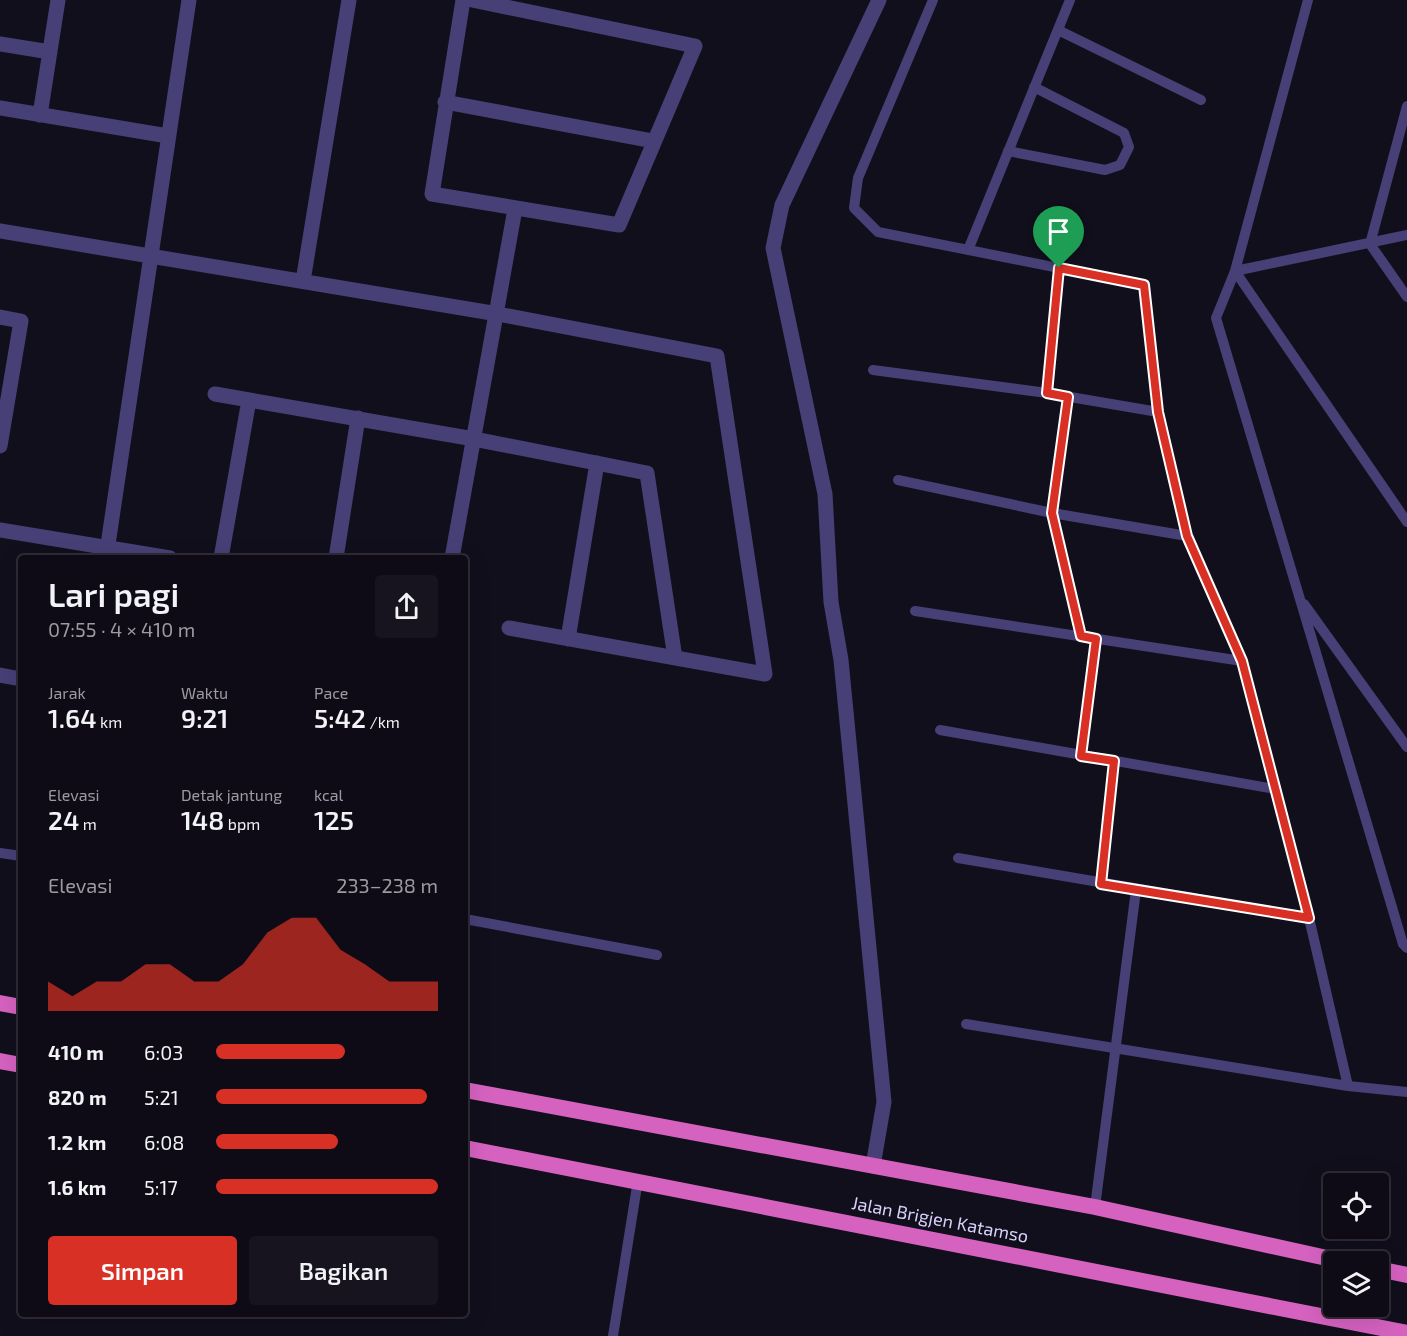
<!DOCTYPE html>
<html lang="id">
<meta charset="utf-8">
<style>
:root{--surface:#0e0b16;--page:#17141f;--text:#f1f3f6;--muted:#9b9ba1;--line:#2e2b35;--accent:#d93025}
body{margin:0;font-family:"Exo 2",sans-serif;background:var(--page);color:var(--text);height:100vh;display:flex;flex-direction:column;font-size:22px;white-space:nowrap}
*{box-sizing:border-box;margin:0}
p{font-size:20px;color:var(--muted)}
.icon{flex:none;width:33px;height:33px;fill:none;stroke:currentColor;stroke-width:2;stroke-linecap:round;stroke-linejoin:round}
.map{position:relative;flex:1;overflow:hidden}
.drawer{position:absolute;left:18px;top:555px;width:450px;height:762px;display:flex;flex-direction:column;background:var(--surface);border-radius:6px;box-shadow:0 6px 24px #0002,0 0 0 2px var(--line)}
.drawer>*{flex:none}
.controls{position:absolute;left:1323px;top:1173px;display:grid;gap:12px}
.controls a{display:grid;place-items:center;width:66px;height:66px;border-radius:6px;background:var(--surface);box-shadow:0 6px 24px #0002,0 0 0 2px var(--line);font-size:30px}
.pin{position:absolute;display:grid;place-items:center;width:51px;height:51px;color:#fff;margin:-62px -26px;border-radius:50% 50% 50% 0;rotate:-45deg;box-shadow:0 0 6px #0007}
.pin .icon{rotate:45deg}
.round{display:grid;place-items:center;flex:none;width:63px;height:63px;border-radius:6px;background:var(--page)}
.summary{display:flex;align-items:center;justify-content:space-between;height:102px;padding:0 30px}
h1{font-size:33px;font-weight:600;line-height:45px}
.figures{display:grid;grid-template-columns:repeat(3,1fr);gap:9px;height:102px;padding:6px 30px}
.figures div{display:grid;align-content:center}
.figures b{font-size:26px;font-weight:600}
.figures small{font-size:16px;font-weight:400}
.figures p{font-size:16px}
.chart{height:168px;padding:12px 30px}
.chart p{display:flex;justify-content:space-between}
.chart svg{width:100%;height:108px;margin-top:6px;fill:var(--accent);opacity:.7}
.primary-button{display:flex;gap:12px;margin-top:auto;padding:12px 30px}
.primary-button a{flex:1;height:69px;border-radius:6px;background:var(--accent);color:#fff;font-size:24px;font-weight:600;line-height:69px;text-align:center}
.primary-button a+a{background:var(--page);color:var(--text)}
ul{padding:0 30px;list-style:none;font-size:20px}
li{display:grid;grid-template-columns:96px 72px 1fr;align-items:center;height:45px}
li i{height:15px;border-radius:8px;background:var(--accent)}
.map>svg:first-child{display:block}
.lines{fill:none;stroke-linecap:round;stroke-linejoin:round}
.service{stroke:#464076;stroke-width:10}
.minor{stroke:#464076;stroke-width:15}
.trunk{stroke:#d662c0;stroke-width:16}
.route-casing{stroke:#fff;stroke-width:12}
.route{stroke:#d93025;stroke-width:8}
.labels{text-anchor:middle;stroke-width:4.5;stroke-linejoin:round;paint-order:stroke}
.street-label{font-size:18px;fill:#d9d1f9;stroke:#120f1d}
</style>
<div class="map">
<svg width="1407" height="1336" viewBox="0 0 1407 1336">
<rect width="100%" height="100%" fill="#120f1d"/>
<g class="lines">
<path class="service" d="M933,0L858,178L854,208L878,232L1144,285L1158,412L1187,536L1242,661L1309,918L1348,1086
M1308,0L1235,271L1216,318L1403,944L1407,948
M1058,30L1201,100
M1407,106L1370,244L1407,297
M1008,151L1105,170L1120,165L1129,147L1124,133L1034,87
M1407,235L1235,271L1407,522
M968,250L1070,0
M873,370L1047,393L1158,412
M1047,393L1059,268
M1068,397L1052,513L1081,636
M898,480L1052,513L1187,536
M1304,604L1407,747
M915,611L1242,661
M940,730L1275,789
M1081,756L1097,639
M0,853L21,856
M958,858L1309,918
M1101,884L1114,761
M465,919L657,955
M966,1024L1348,1086L1407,1092
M1095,1207L1136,890
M613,1336L638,1180"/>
<path class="minor" d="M463,0L432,194L619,225L695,46L472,0
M0,44L50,52
M445,102L653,141
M0,108L168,136
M40,115L58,0
M0,231L498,314L717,356L765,674L509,628
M303,281L349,0
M0,317L21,321L0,446
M215,394L474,439L647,473L675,658
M0,530L170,558
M106,558L189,0
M221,558L249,400
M336,558L358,418
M452,558L515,209
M568,639L597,463
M0,675L21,679
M873,1166L884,1102L841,660L831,602L825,494L773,248L782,205L879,0"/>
<path class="trunk" d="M0,1003L21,1007
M0,1061L21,1065
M465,1090L1095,1207L1345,1262
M465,1148L1407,1333
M1378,1269L1407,1275"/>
</g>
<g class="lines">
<defs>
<path id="route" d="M1059,268L1144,285L1158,412L1187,536L1242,661L1309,918L1101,884L1114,761L1081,756L1096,639L1081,636L1052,513L1068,397L1047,393Z"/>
</defs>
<use href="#route" class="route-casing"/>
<use href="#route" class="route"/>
</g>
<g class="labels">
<g class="street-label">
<text transform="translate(940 1220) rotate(11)" y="6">Jalan Brigjen Katamso</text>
</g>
</g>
</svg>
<div class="controls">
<a><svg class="icon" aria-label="locate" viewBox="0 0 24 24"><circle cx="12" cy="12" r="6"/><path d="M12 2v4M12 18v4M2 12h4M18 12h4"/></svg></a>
<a><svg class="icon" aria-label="layers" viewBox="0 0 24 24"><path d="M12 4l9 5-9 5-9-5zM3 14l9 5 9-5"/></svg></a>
</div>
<div class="pin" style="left:1059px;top:268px;background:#1e9e55"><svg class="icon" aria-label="arrive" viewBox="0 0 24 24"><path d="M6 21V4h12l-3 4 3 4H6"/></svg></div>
<section class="drawer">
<div class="summary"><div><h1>Lari pagi</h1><p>07:55 · 4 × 410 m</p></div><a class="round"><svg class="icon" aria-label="share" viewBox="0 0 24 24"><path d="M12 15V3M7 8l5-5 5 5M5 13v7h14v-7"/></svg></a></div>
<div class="figures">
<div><p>Jarak</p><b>1.64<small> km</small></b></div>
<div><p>Waktu</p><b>9:21</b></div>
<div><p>Pace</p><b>5:42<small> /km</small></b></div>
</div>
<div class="figures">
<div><p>Elevasi</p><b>24<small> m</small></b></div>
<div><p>Detak jantung</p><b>148<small> bpm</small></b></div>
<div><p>kcal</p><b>125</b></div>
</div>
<div class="chart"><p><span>Elevasi</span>233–238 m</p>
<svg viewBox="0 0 160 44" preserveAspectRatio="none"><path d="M0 44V32L10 38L20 32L30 32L40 25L50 25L60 32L70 32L80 25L90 12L100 6L110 6L120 19L130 25L140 32L150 32L160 32V44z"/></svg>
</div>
<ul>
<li><b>410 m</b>6:03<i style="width:58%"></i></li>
<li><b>820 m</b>5:21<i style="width:95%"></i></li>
<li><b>1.2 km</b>6:08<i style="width:55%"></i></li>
<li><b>1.6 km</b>5:17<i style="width:100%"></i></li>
</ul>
<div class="primary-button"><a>Simpan</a><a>Bagikan</a></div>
</section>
</div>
